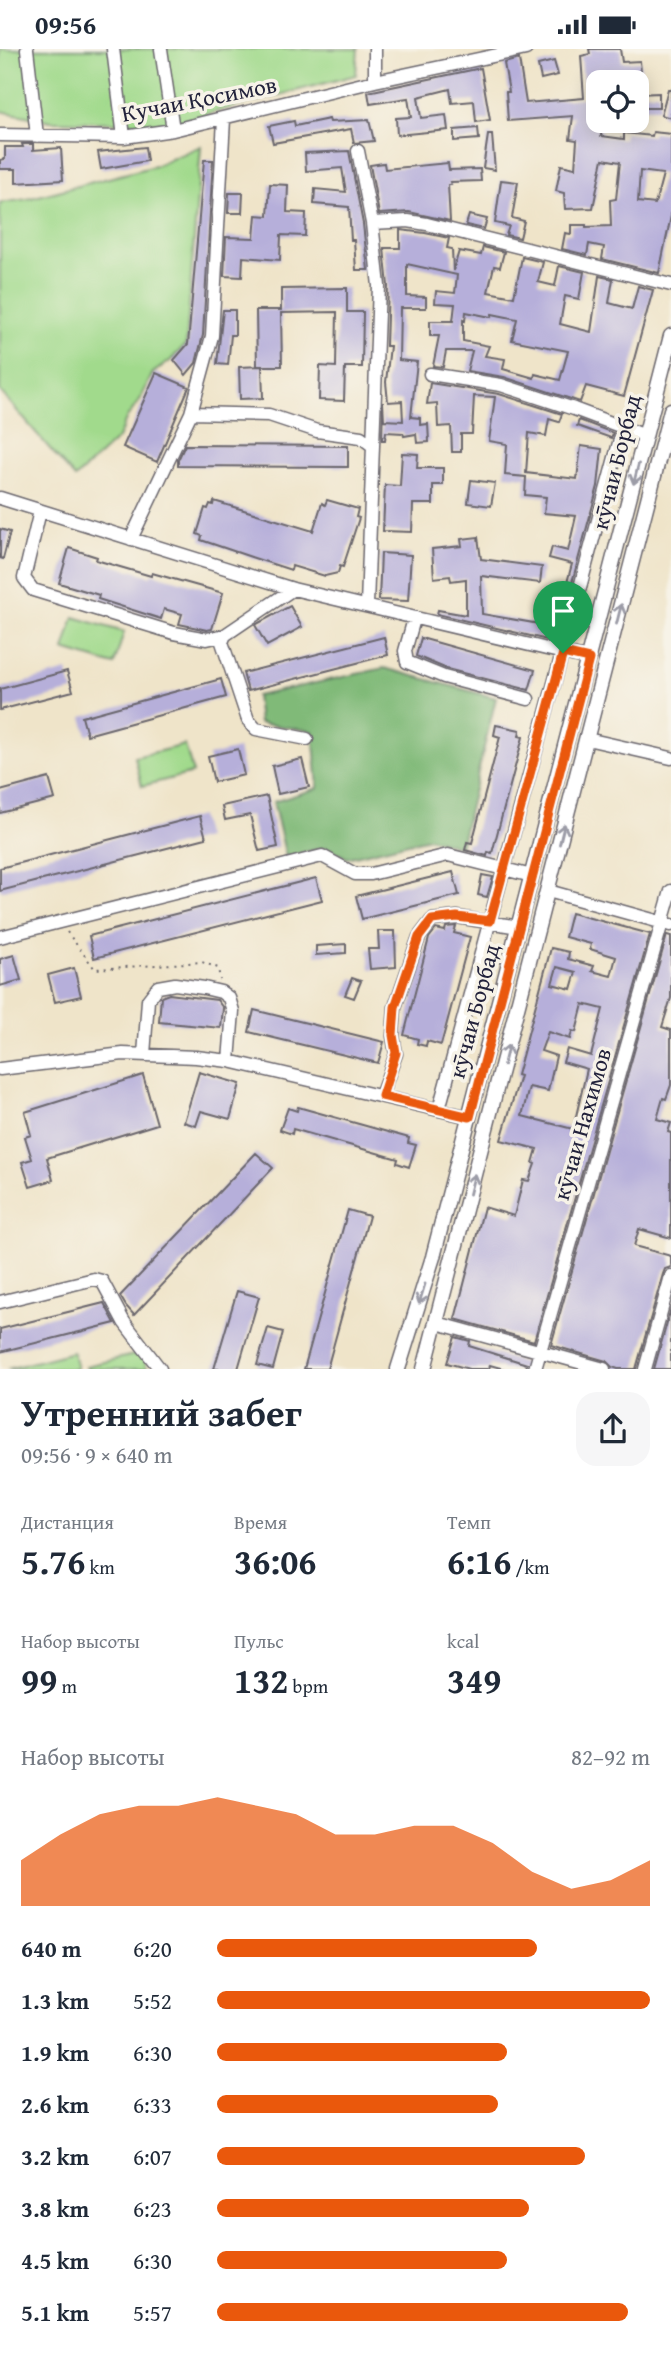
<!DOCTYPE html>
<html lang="ru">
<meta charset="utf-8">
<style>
:root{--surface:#fff;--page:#f6f6f7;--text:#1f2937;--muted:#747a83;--accent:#ea580c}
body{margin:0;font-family:"Gentium Book Plus",serif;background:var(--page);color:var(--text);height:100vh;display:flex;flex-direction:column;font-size:26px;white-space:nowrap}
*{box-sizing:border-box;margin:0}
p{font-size:23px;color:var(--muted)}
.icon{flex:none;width:38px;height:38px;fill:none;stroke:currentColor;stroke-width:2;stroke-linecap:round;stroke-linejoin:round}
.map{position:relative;height:1320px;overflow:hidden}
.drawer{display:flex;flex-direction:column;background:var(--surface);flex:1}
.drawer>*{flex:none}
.buttons{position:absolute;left:586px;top:21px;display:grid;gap:14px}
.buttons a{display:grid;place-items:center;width:63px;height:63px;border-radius:14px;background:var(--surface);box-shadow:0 4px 18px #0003;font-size:35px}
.pin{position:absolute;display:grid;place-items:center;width:60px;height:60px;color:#fff;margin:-72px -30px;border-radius:50% 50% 50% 0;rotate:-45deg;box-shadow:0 0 7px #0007}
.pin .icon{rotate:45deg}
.round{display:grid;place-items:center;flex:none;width:74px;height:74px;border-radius:21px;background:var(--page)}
.headline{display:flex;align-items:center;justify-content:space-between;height:119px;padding:0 21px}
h1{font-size:38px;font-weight:700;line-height:52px}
.stats{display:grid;grid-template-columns:repeat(3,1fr);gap:10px;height:119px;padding:7px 21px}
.stats div{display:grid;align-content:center}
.stats b{font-size:35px;font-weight:700}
.stats small{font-size:19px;font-weight:400}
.stats p{font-size:19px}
.chart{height:196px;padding:14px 21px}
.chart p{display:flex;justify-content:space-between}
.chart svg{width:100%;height:126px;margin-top:7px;fill:var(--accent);opacity:.7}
ul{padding:0 21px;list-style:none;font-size:23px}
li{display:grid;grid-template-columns:112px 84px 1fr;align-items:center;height:52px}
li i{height:18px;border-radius:9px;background:var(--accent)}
.status{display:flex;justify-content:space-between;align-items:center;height:49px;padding:0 35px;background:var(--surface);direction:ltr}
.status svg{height:19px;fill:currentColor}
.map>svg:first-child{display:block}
.green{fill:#a1da8c;stroke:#627e64;stroke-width:2}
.forest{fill:#80ba78;stroke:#516e5a;stroke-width:2}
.building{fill:#b6afda;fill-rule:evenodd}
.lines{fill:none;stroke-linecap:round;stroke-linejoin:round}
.minor-casing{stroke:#6a666d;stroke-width:15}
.major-casing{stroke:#6a666d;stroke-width:17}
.path{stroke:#6a666d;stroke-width:2;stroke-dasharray:2 5;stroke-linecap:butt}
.minor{stroke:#fff;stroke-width:12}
.major{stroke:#fff;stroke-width:14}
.oneway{stroke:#9c9ca7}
.route-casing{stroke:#fff;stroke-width:14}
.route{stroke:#ea580c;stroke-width:9}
.labels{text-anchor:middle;stroke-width:7;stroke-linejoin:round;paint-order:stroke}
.street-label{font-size:23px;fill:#22223b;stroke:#f7f3e8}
</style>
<div class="status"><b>09:56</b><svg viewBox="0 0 49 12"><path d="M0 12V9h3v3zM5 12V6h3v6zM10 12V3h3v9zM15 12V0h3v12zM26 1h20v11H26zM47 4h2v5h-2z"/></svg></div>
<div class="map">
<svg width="671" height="1320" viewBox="0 0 671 1320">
<rect width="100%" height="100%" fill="#f7f3e8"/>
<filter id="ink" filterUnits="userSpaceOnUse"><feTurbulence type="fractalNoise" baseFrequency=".0143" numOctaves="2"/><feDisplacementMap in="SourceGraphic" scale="14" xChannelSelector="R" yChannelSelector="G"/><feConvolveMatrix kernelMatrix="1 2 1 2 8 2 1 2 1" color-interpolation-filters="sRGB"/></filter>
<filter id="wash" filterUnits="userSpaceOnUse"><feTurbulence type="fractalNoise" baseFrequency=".00686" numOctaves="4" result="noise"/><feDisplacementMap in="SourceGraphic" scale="28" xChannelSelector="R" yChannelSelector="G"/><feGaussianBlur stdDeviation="1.57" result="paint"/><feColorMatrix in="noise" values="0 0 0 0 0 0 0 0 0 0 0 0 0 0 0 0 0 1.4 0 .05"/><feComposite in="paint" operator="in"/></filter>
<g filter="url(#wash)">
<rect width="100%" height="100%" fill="#efe4c9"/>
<path class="green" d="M0,0H358L356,26L170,75L51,72L0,62Z
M201,97L186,295L170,312L153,324L139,353L127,368L118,389L75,429L0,342V154L27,150L155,117Z
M74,568L124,583L114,616L64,601Z
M185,696L193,724L142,737L135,708Z
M73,1303L77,1320H7Z
M143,1304L147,1320H87L86,1317Z"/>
<path class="forest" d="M384,619L496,649L460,798L429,789L347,809L326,798L286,808L273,753L318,739L313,682L259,674L256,647Z"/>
<g id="blocks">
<path class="building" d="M589,0H620L622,13L640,12L642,33H598V72H602L601,87L624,90V84L652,87L653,83L671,85V167L659,224L602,210L604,198L589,195L587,206L562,200L565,184L571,185V176H586V178L611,177L610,151L616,150L620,113L603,110L593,159L565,160L564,144L556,142L561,116L575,119L577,91L570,90L573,67L508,72L506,43H509L504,14L519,10L526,54L584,49L581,7L590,5ZM640,122L663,125L655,155L638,153Z
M554,12L558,26L541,30L538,16Z
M481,19L490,71L476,73L474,52L452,54L450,40L418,48L421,69L446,66L448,81L397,86L396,69L411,68L408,49L370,55L368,43Z
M668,40H671V69L661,66Z
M659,44V59H637V45Z
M329,70L330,73L369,71L374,92L354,94L351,80L273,94L269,77L294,72L295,77Z
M478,79L479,90L454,92V81Z
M488,86H492L495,121L483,119Z
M22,95H33V101L61,99L63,131L16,134V120H0V111L5,110V98H23Z
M145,98L147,112L101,120L98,103Z
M349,102L363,175L368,221H356L354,191H351L349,158L314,155L315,140L346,143L342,119L306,122L305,104Z
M204,111H213L203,286L196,314L186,326L174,311L188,295Z
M384,114L385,120L448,114L449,121L480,120L481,132L450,133L451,136H448L450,172L409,163L379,165L370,116Z
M501,131L518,133L512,169L524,172L520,189L506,186L509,177L495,174Z
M270,135L288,136L287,163L306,164L305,187L281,186L280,211L243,208L242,228L224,227L226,188L254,189L256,166L268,167Z
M229,144H243L242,164H228Z
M469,166L487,170L484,180L466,176Z
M400,181L425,184L449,189L447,199L452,200L453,222L459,202L481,206L483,198L504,203L500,218L494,217L488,243L514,248L522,208L543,213L538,233L555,237L559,217L584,223L579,250L565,247L560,275L591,283L599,227L613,230L609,254L632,260L638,237L653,241L624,347L586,337L580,353L504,328L467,322L472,302H446L443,318L433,317L439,287H430V272H453L455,255L435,254L436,242L455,244L457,226L407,215V247L426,248V259H400L399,311L417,313L411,368L420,369V376L428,375L429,393L417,394L416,385L404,387L403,384L386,383L385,391H382L383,353L384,371L403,372L402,352L388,353L386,333L390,297H386L388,237L384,199H400ZM466,263L491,268L492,265L517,270L512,291L568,302L560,331L535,325L534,329L503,320L505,310L485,307L489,297L463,292V271L465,272Z
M347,239V263H363L362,318H345L344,352L319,351L320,317L336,318L337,263L281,264L282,317H257L256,261H281V240Z
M223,261H235V286H231L228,316L217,315Z
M262,317L263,349L240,350L239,318Z
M156,324L189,338L157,413L123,398Z
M430,334L499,345L562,365L559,373L549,370L546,387L529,384L526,424L577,430L581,397L602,400L598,437L556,593L437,565L438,561L466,566V530L451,532L450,527L434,529L432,500L462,497L461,490L478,488L481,510L542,518L540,534L481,527L482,565L551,577L559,540L565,541L572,515L549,509L552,498L568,502L576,467L544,464L546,448L525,446L526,428L505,426L507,395L489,392L495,348L474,347L472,385H461V403H452L451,377L438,378L437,354L427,355Z
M579,371L613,384L611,389L577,377Z
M185,396L348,397V418L178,417V411Z
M402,404L418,405L417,419H443V436H433V455H413L412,483L383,482L385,436L400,437Z
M471,431L495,434L491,457L468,454Z
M327,451L358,460L356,468L359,469L343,518L340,517L338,524L325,527L292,517L291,521L254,509L201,491L202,487L197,485L205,459L208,460L210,455L213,456L214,452L313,482L322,454L325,456Z
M0,480L10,483L3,510L0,509Z
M69,499L97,508L96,511L151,527L152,524L223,544L212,580L207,581L179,575L182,565L164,560L161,570L98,550L99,546L59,534Z
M381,504L411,506L408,552L379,551Z
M290,557L302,578L267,597L255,576Z
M384,588L388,606L248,642L243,624Z
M421,589L535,621L529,641L447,620L416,607Z
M67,622L73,642L0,661V640Z
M221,630L226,648L87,686L82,668Z
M496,676L520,681L519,687L523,688L492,804L488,803L487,807L465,801L467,793L472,794L500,688L494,686Z
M238,700L244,726L214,733L208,707Z
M302,710L309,738L278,745L272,717Z
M49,729L55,750L0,764V742Z
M267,747L278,798L259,802L250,766L225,771L222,757Z
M200,767L206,789L0,842V819Z
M453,823L459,846L362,870L356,847Z
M482,826L493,828L487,848L478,846Z
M316,829L322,851L94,909L89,887Z
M571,864L650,885L534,1292L455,1270L484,1158L514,1167L523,1131L529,1132L535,1115L533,1114L537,1100L501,1091L520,1027L517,1026L551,899L569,903L568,910L594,917L592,922L611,927L616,908L590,900L591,895L565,888ZM557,918L576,923L571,940L552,935ZM583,955L603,960L591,1007L567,1000L563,1013L587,1020L573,1080L522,1067L529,1038L548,1042L556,1007L541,1002L548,983L570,990L572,982L576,983Z
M456,877L454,884L470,888L441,996L427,992L426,997L417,995L418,990L404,986L429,889L436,880L445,882L446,878Z
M378,882H395L396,918L370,920L368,900H379Z
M667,886L671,887V949L662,978L671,981V1036L666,1050L663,1049L657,1070L671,1074L668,1083L671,1084V1189L639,1180L634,1197L671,1207V1218L665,1220L663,1225L636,1320H618L612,1318L606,1312L551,1296Z
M346,895V904L316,906V897Z
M14,906L21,931L0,937V910Z
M74,919L81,947L55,953L48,926Z
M352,929L361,932L354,949L345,946Z
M169,945L217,951L223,959L221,979L159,973L161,948Z
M254,961L384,993L378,1014L249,983Z
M199,1023L240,1035L230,1070L201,1062L196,1077L184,1073Z
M143,1026L157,1075L47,1109L53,1131L30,1138L22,1113L32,1110L25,1088L31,1086L25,1063Z
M298,1058L409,1089L408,1094L416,1096L409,1118L397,1114L398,1110L293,1080L292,1085L280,1081L288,1059L297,1062Z
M256,1104L273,1119L134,1266L126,1257L120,1247Z
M348,1161L369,1167L327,1320H304Z
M237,1242L259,1248L238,1320H214Z
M104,1254L115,1274L0,1303V1280Z
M671,1259V1320H654Z
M268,1279L283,1283L273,1320L257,1316Z
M455,1288L470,1292L469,1297L527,1315L526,1320H504L490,1316L489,1320H469L447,1314Z"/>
</g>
</g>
<g filter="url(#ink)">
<use href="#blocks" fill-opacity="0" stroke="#6a666d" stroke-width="2"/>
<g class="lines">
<defs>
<path id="minor" d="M27,0L37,87
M113,0L124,88
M161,0L173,81
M375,0V32
M224,70L212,287L191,364L269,366L317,382L361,388L373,397
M0,86L124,88L173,81L375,32L526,0
M358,102L372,174L379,237L367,556
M372,174L408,172L427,175L671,236
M430,325L501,336L574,360L646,387
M0,449L293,540L589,610
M40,462L24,529L33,541L174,584L207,590L225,586
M131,490L191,364
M293,540L225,586L222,593L248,671L256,680L307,690
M414,570L405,602L407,613L444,628L528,650
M587,690L671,709
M548,842L671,876
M0,888L322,807L355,825H371L448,806L532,827
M144,1006L148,951L158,938L175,935L204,939L221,943L229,949L233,962L229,1012
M0,1020L123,1005L196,1008L229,1012L469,1068
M381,1047L396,1005L393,987L395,958L419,888L432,871L457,868L519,878
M439,1060L623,379
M0,1253L94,1230L102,1232L124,1273L160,1320
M437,1274L604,1320
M535,1320L671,842
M645,1320L671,1227"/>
<path id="major" d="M398,1320L433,1208L671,287
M424,1320L671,361"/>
</defs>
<use href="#minor" class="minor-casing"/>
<use href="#major" class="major-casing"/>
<path class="path" d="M67,883L95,920L202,913L218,919L220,931"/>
<use href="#minor" class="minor"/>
<use href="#major" class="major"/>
</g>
<defs><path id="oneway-shaft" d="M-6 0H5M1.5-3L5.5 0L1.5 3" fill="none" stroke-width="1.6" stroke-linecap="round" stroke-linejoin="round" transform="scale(1.75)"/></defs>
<g class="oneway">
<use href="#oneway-shaft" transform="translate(636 425) rotate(104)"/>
<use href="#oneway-shaft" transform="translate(619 565) rotate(-76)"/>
<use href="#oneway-shaft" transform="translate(562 785) rotate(-76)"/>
<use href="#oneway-shaft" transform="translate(506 1006) rotate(-76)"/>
<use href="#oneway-shaft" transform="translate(472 1135) rotate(-76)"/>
<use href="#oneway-shaft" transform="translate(422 1245) rotate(107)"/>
</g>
</g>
<g class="lines" filter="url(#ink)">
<defs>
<path id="route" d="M563,604L589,610L470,1068L382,1047L396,1004L393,986L395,958L419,888L432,871L457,868L490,872Z"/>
</defs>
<use href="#route" class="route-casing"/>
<use href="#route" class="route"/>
</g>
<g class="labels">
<g class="street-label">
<text transform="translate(199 50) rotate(-11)" y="8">Кучаи Қосимов</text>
<text transform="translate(616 413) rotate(-76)" y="8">кӯчаи Борбад</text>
<text transform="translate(474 962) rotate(-75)" y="8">кӯчаи Борбад</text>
<text transform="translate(582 1075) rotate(-74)" y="8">кӯчаи Нахимов</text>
</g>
</g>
</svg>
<div class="buttons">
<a><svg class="icon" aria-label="locate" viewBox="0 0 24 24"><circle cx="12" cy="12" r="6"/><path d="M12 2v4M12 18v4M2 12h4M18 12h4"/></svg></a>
</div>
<div class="pin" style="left:563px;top:604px;background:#1e9e55"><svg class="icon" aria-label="arrive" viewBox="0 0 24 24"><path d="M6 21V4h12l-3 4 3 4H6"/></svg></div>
</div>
<section class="drawer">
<div class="headline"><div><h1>Утренний забег</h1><p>09:56 · 9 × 640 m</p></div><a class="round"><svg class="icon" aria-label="share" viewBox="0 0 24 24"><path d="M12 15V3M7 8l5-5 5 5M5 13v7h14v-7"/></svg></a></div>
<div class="stats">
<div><p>Дистанция</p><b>5.76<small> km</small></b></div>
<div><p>Время</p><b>36:06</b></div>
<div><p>Темп</p><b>6:16<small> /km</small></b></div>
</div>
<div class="stats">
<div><p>Набор высоты</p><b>99<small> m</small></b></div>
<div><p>Пульс</p><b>132<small> bpm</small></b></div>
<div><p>kcal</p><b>349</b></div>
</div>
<div class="chart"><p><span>Набор высоты</span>82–92 m</p>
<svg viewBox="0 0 160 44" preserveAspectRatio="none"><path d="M0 44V28L10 19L20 12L30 9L40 9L50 6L60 9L70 12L80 19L90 19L100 16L110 16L120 22L130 32L140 38L150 35L160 28V44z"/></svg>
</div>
<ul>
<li><b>640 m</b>6:20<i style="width:74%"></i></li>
<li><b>1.3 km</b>5:52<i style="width:100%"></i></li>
<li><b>1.9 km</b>6:30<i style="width:67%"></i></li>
<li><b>2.6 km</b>6:33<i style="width:65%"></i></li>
<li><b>3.2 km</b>6:07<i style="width:85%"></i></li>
<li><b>3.8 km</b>6:23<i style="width:72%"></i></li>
<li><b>4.5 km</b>6:30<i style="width:67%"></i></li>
<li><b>5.1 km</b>5:57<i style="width:95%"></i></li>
</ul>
</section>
